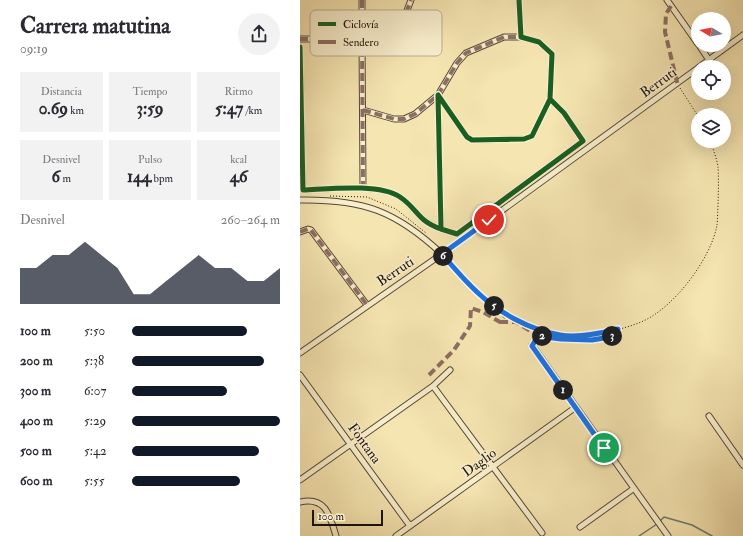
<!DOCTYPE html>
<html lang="es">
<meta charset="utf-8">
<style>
:root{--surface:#fff;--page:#f2f2f3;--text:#2b2b33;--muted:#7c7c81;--accent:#111827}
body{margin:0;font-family:"IM FELL Double Pica",serif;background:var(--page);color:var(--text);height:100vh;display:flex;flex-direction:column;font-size:15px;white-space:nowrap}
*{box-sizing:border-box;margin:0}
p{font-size:13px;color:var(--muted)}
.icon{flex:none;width:22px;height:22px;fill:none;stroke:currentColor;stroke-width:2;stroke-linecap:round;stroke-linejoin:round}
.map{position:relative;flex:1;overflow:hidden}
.drawer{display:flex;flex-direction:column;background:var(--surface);width:300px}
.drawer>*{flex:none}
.needle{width:26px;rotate:280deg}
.buttons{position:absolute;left:391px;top:12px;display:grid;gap:8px}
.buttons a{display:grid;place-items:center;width:40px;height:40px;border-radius:50%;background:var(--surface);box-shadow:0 4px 16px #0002;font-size:20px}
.scale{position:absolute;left:12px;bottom:10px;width:71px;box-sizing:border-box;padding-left:4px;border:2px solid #1f150d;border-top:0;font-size:11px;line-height:14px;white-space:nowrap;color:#1f150d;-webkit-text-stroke:3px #f8eecc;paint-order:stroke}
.pin{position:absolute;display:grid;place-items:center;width:34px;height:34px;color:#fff;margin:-17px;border:2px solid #fff;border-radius:50%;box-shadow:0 1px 4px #0007}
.km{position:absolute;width:20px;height:20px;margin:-10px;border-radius:50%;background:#222;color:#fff;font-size:11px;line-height:20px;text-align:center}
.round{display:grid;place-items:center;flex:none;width:42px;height:42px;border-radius:21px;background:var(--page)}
.head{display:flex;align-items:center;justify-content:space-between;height:68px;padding:0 20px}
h1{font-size:22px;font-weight:700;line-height:30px}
.figures{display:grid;grid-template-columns:repeat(3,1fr);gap:6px;height:68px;padding:4px 20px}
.figures div{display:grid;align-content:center;border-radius:0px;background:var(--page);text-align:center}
.figures b{font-size:17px;font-weight:700}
.figures small{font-size:11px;font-weight:400}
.figures p{font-size:11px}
.chart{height:112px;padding:8px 20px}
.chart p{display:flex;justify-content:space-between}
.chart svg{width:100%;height:72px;margin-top:4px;fill:var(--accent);opacity:.7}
ul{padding:0 20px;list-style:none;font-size:13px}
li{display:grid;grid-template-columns:64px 48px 1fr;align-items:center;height:30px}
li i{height:10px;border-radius:5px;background:var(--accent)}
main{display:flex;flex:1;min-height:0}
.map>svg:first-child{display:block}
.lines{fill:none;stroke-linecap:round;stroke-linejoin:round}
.stream{stroke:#6b7a70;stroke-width:1.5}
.minor-casing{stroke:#544936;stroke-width:7}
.path{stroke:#1f150d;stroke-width:1;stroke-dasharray:1 2;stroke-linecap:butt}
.minor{stroke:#f8eecc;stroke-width:5}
.quiet{stroke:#8d6e63;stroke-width:4;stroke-dasharray:8 4;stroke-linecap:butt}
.cycleway-casing{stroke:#f8eecc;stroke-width:8}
.cycleway{stroke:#1b5e20;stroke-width:5}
.route-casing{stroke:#fff;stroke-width:8}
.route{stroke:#1a73e8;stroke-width:5}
.labels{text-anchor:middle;stroke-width:3;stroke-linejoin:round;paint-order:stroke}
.street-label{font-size:14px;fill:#1f150d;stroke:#f8eecc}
.key{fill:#f8eecc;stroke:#b7ad93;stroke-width:1}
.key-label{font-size:11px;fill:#1f150d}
</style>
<main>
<section class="drawer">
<div class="head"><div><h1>Carrera matutina</h1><p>09:19</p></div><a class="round"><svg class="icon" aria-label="share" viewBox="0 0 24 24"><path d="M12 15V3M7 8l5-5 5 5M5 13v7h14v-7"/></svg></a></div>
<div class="figures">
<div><p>Distancia</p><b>0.69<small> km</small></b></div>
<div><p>Tiempo</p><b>3:59</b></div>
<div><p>Ritmo</p><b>5:47<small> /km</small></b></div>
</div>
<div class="figures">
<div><p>Desnivel</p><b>6<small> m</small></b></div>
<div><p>Pulso</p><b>144<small> bpm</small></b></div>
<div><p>kcal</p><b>46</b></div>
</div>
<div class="chart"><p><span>Desnivel</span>260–264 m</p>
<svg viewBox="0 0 160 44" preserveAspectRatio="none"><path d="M0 44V22L10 22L20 14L30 14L40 6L50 14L60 22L70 38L80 38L90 30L100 22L110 14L120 22L130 22L140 30L150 30L160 22V44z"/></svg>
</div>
<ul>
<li><b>100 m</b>5:50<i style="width:78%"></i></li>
<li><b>200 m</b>5:38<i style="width:89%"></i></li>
<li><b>300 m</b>6:07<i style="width:64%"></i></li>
<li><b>400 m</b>5:29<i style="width:100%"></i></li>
<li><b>500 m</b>5:42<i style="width:86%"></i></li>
<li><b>600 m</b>5:55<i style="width:73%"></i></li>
</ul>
</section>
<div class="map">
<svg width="443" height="536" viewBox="0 0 443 536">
<rect width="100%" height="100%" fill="#f5e5b1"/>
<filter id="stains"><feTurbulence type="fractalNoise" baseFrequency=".005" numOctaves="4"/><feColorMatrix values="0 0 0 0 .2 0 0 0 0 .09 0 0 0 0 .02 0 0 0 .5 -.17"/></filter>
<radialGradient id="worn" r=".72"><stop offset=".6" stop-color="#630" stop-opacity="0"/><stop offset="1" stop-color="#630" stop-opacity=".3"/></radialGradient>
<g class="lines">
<path class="stream" d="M360,521L364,517L392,525L412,536
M339,536L357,524"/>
<defs>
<path id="minor" d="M62,0V39C99,38 98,33 111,0
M219,0L221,37L239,42L252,54L250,99L232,136L224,139L172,140L167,137L138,95L141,229L157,234L283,141L264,113L250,99
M367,0L398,44
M0,39H62L63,188
M399,45L409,60
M0,47L3,190C28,189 79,183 100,197C118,209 117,221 141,229
M399,67L443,35
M63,110L94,119H104L115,114L138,95L157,63L166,53L204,37H221
M0,200C63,199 96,211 142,254
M0,232L8,229L11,230L67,305
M232,345L368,536
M0,353L142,254L398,68
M0,375L110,526
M133,386L242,533
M409,416L443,465
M0,480L133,386L150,370
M0,502C26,496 30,516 36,536
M280,527L333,489
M96,536L276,407"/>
</defs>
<use href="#minor" class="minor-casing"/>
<path class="path" d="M380,88L398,116
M30,196L67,197L96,209L126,233
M145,258C177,293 211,328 261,335C267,336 275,335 282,334C302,333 322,330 341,322C373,309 411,259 417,225C418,214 419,178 418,167C417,159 413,150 411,141
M233,341L238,336L261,339L293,340L302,337H310L317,334V329"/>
<use href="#minor" class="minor"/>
<path class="quiet" d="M62,0V39C99,38 98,33 111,0
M371,6L366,14L365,32L378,86
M0,39H62L63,188
M63,110L94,119H104L115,114L138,95L157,63L166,53L204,37H221
M0,232L8,229L11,230L67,305
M200,322H216L238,336
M129,375L154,350L170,326L171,308L183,312L200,322L205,315"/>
<defs>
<path id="cycleway" d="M219,0L221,37L239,42L252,54L250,99L232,136L224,139L172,140L167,137L138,95L141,229L157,234L283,141L264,113L250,99
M0,47L3,190C28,189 79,183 100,197C118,209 117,221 141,229"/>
</defs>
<use href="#cycleway" class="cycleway-casing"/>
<use href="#cycleway" class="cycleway"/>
</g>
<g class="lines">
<defs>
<path id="route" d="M189,220L142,254C153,267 165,281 177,292C199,313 230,330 260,335C277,338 302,333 318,329L317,334L310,337L292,340L261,339L238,336L232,346L304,448"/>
</defs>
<use href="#route" class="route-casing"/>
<use href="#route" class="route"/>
</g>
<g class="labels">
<g class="street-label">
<text transform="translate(358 82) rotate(-36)" y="5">Berruti</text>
<text transform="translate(95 271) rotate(-34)" y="5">Berruti</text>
<text transform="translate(65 443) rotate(54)" y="5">Fontana</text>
<text transform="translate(179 462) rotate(-36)" y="5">Daglio</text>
</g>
</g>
<rect x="10" y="10" width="132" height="46" rx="6" class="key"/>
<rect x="18" y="22" width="18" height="4" fill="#1b5e20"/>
<rect x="18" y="40" width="18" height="4" fill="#8d6e63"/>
<g class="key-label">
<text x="43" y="28">Ciclovía</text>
<text x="43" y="46">Sendero</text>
</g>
<rect width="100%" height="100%" filter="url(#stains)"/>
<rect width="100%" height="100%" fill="url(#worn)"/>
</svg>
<div class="buttons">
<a><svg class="needle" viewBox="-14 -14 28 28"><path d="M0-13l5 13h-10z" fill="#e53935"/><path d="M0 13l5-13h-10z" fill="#7c7c81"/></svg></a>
<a><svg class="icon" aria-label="locate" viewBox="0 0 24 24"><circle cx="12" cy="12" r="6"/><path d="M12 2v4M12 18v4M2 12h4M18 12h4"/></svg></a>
<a><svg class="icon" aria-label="layers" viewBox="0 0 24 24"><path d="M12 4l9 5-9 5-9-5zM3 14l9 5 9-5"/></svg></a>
</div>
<div class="scale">100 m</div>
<div class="pin" style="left:304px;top:448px;background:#1e9e55"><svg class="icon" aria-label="arrive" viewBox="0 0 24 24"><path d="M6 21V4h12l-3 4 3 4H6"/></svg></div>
<div class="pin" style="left:189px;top:220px;background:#d93025"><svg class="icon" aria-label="check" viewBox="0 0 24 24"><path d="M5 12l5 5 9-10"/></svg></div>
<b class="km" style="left:263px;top:390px">1</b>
<b class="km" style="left:242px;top:336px">2</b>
<b class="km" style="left:312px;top:336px">3</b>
<b class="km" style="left:194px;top:306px">5</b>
<b class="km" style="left:143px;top:256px">6</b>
</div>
</main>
